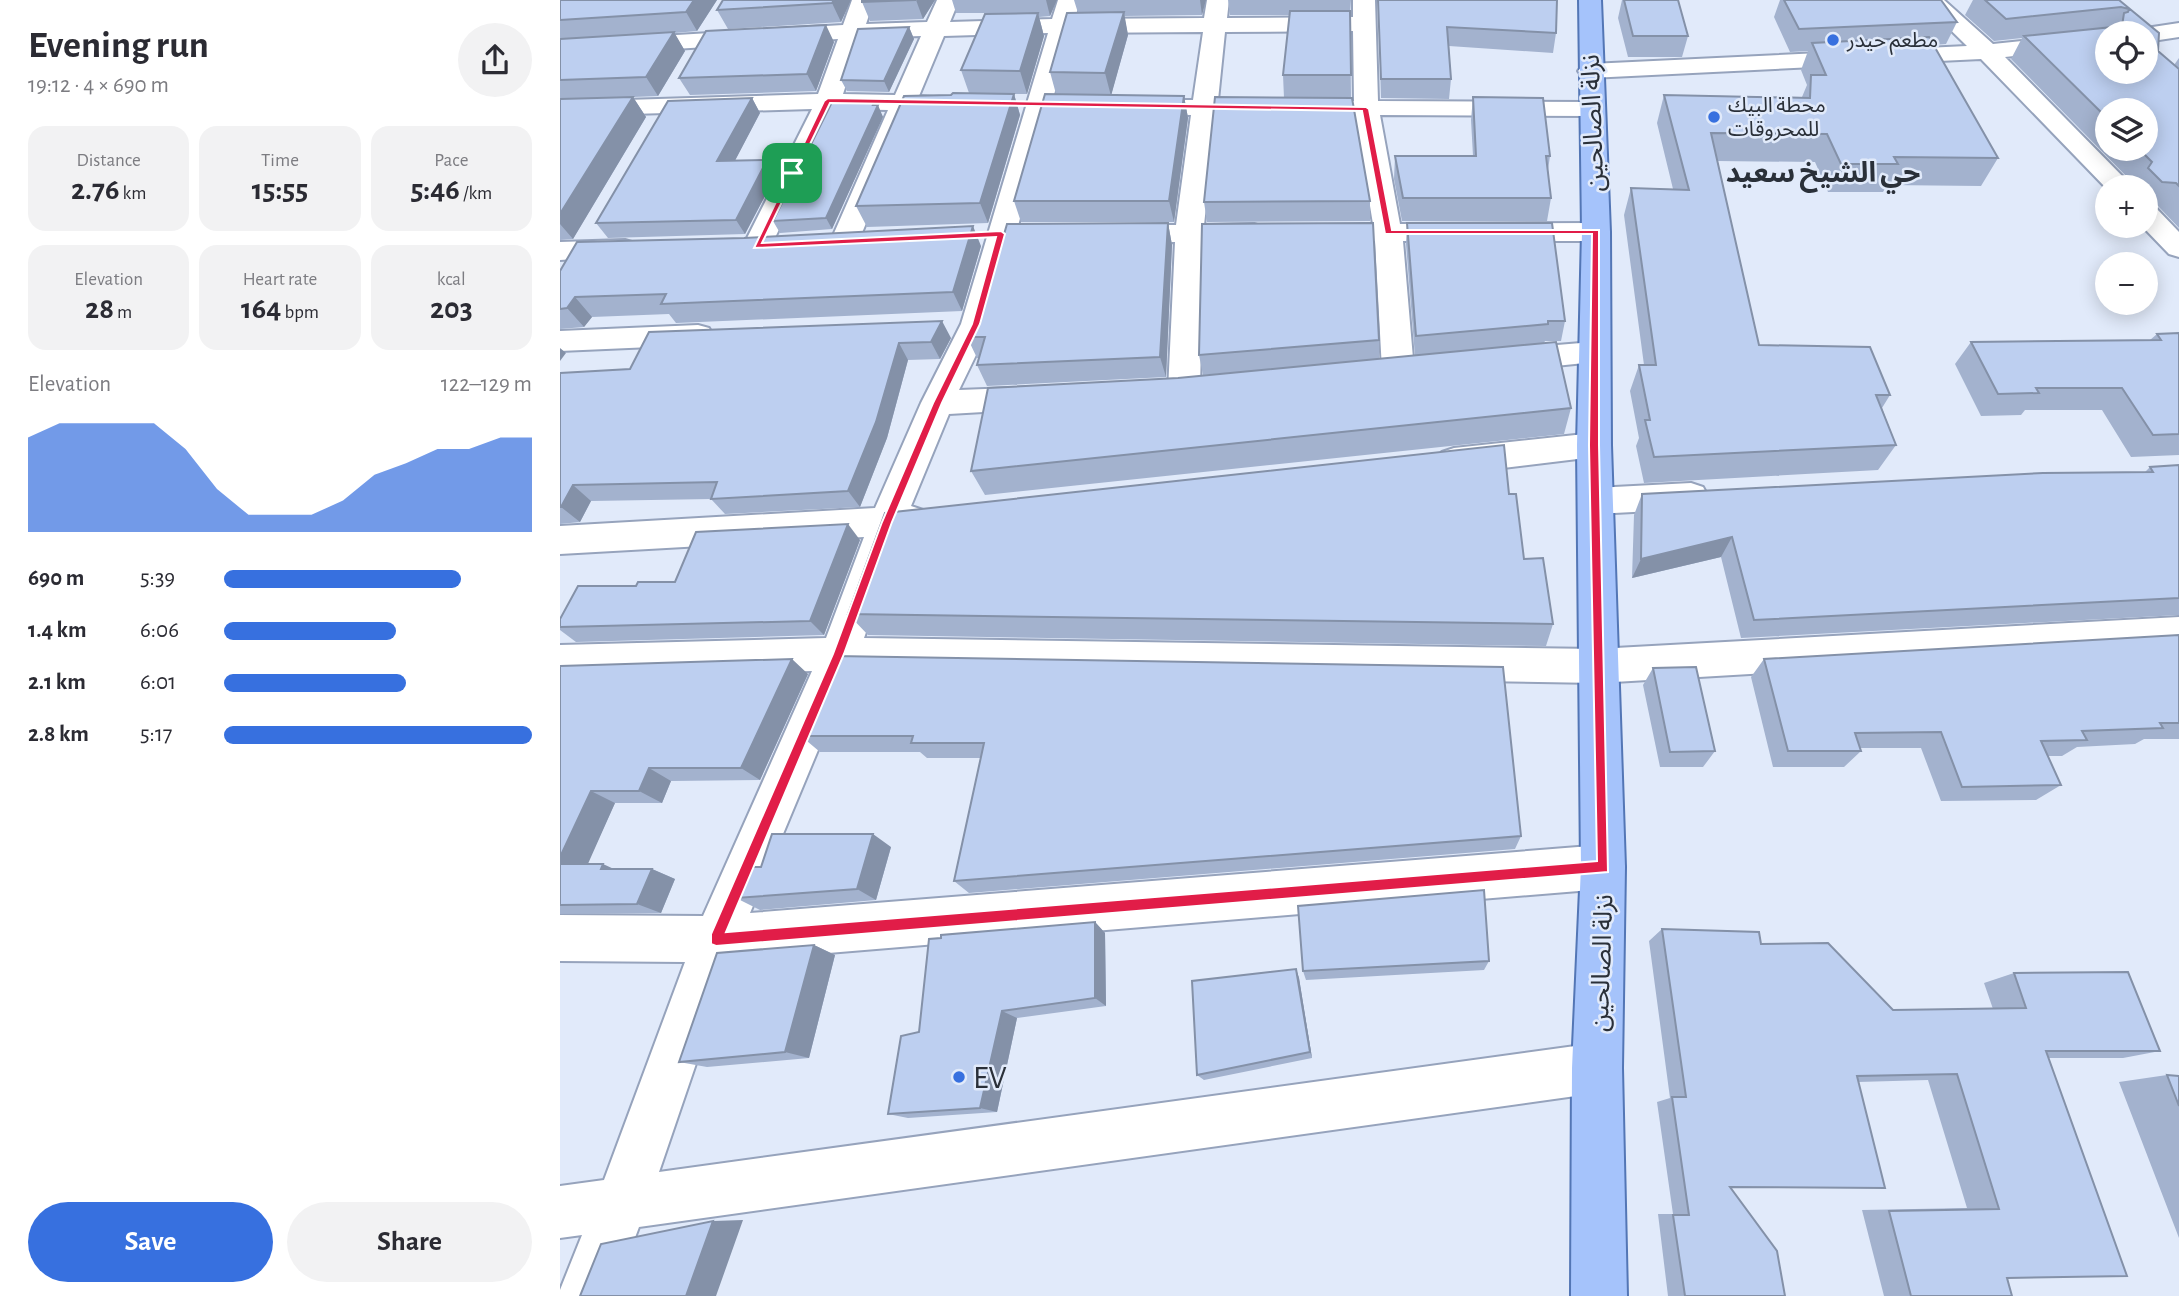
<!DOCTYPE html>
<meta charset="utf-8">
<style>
:root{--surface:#fff;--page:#f2f2f3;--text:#2b2b33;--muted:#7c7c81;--accent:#3770df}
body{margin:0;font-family:"Alegreya Sans","Noto Sans Arabic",sans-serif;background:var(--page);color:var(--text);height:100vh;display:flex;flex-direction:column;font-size:26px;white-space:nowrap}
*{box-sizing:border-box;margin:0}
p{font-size:23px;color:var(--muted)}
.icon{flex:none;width:38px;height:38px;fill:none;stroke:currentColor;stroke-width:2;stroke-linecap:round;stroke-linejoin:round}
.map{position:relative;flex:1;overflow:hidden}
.sheet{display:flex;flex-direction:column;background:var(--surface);width:560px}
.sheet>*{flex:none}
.controls{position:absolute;left:1535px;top:21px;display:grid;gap:14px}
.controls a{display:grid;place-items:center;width:63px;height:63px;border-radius:50%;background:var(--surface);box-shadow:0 4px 18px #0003;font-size:35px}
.pin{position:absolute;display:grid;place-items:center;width:60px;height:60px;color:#fff;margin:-30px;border-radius:14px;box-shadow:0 4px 10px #0006}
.round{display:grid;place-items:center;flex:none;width:74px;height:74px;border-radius:37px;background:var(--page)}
.overview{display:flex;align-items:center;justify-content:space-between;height:119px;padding:0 28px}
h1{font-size:38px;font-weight:700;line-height:52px}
.figures{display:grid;grid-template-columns:repeat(3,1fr);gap:10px;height:119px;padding:7px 28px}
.figures div{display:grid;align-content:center;border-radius:18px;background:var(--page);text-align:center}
.figures b{font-size:30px;font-weight:700}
.figures small{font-size:19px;font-weight:400}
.figures p{font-size:19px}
.chart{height:196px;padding:14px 28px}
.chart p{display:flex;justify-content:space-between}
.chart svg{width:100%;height:126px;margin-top:7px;fill:var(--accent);opacity:.7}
.cta{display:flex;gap:14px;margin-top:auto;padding:14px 28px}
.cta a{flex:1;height:80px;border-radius:42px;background:var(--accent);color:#fff;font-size:28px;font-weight:700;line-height:80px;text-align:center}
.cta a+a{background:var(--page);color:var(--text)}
ul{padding:0 28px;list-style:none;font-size:23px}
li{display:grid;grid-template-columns:112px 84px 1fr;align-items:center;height:52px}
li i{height:18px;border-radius:9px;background:var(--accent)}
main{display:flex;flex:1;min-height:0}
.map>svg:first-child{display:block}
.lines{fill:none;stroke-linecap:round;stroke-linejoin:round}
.minor-casing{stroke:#96a3bc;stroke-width:4}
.major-casing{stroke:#5376b5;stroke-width:4}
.minor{fill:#fff;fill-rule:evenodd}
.major{fill:#a5c3fb;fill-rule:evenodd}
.wall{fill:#a3b2ce;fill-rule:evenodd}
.shaded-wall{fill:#8491a8}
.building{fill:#bdcff0;stroke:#8491a8;stroke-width:2;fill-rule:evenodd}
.route{fill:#e11d48;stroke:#fff;stroke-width:2;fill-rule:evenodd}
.poi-dot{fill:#3770df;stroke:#e1eafa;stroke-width:2.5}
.labels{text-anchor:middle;stroke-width:5;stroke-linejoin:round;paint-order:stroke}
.far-poi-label{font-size:21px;fill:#2a3039;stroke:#e1eafa;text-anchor:start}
.street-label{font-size:26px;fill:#2a3039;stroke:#e1eafa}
.far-district-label{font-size:28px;font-weight:bold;fill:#2a3039;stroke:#e1eafa}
.near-poi-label{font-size:32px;fill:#2a3039;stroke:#e1eafa;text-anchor:start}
</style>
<main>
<section class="sheet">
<div class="overview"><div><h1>Evening run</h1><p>19:12 · 4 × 690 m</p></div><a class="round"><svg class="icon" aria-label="share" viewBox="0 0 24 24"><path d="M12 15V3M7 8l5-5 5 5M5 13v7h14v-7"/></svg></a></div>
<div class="figures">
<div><p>Distance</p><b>2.76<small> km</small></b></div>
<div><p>Time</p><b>15:55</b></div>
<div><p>Pace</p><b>5:46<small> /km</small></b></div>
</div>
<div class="figures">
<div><p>Elevation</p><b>28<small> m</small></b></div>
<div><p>Heart rate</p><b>164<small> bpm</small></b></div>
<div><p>kcal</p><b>203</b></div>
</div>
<div class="chart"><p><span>Elevation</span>122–129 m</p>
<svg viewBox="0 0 160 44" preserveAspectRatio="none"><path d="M0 44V11L10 6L20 6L30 6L40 6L50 15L60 29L70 38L80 38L90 38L100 33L110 24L120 20L130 15L140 15L150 11L160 11V44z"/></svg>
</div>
<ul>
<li><b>690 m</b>5:39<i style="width:77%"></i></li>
<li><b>1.4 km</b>6:06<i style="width:56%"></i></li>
<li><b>2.1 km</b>6:01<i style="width:59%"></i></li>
<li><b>2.8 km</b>5:17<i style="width:100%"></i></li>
</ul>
<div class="cta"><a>Save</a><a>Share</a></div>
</section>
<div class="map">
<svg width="1619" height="1296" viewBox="0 0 1619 1296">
<rect width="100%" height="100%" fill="#e1eafa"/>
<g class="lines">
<defs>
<path id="minor" d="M292,0H314L306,24L367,22L377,0H399L390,22L492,19L498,0H520L515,19L644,18L647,0H669L667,18L793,17V0H815L818,101L1031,102L1040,104L1043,109L1040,114L1031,116L820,115L840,224L1036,223L1046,226L1050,232L1046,238L1036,241H843L854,370L849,378L838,381L827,378L822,370L815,241L762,242L752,239L748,233L752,227L813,224L795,115H656L644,225L694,224L704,227L708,233L704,239L643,242L640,391L635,399L624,402L613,399L608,391L615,242L559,243L549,240L545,234L549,228L559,225H616L631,115L576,114L567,112L564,107L567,102L576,100H633L643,32L511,33L431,324L399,390L477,387L488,390L493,398L488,406L477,409L389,414L351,506L363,510L369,520L363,530L340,534L304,638L1037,649L1619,617V649L1037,683L291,671L190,913L1043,845L1059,852L1065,867L1059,882L1043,889L171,961L99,1172L1037,1043L1054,1051L1062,1068L1054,1085L1037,1093L79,1227L53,1296H0V1290L22,1235L0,1238V1186L44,1180L125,962L0,961V915L143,916L252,671L0,679V645L266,638L304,537L0,554V526L315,508L361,403L401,324L488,33L384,36L359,96L402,99L405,104L402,109L353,110L299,240L295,246L285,249L275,246L271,240L328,110L277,109L211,246L207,252L197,255L187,252L183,246L252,109L0,116V102L258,94L278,39L0,56V42L283,25ZM793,31L794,101L658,100L665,32ZM361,36L335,95L283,94L301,38Z
M1360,0H1384L1433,44L1547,32L1552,33H1547V46L1445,57L1573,187L1547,189L1421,59L1030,78L1022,76L1018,71L1022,66L1030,64L1407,46Z
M1619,23V37L1586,42V33H1576L1586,28Z
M1586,206L1596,208L1619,232V257L1609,254L1582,226H1586Z
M65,240L75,243L79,249L75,255L0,260V242Z
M138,325L149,328L153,335L149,342L138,345L0,351V331Z
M1033,342L1044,345L1048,353L1044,361L948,371L937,368L932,360L937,352L948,349Z
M1034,433L1046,436L1051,445L1046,454L1034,457L894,474L882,470L877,461L882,452L894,448Z
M1131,483L1143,487L1148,496L1143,505L1131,509L1035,514L1023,511L1018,501L1023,491L1035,488Z"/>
<path id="major" d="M1019,0H1041L1050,232L1051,445L1065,867L1062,1068L1067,1296H1011L1012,1068L1021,867L1017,445L1022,232Z"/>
</defs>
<use href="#minor" class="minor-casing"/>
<use href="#major" class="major-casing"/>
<use href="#minor" class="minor"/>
<use href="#major" class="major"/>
</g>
<path class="wall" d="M0,0H157L137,31L114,33L125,51L98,96L73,97L86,117L13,239L0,240Z
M163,0H291L281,22L168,29L157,10Z
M375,0L363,19L310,21L302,2Z
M392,0H497L490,16L479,17L484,36L467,94H454L460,115L428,223L307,227L296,206L391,95L409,93L401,70L439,14V13H396Z
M514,0H646L642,15L564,16L568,35L551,95L624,96L628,118L614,222H461L454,201L496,94L490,72L518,13Z
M668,0H791L790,14L791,98L810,201V221L647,222L644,202L724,98L723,75L730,15H670Z
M818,0H997L996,33L993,53L889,46L891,79L889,99L821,98Z
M1062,0H1118L1128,36L1122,57H1068L1058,18Z
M1220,0H1381L1397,22L1386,44L1373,45L1438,158L1421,186L1327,185L1323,192H1268L1255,162L1157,161L1199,345L1330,395L1322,408L1336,445L1318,470L1084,483L1076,446L1079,438L1070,391L1079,365H1084L1064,215L1071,188L1113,189L1097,123L1104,95L1242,97L1247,85L1241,70L1248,51L1230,52L1214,17Z
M1413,0H1559L1599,33L1598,51L1614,65L1619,58V228L1598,206L1586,205V187H1573L1575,185L1451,59L1462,38L1434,41L1405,15ZM1547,110L1586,149H1547Z
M349,27L354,39L329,92L287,91L281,80Z
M274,42L256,91L130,95L119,78Z
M913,97L990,156L988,170L991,198L987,221H842L834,179L835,156H913L911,120Z
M192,98L200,113L175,160H207L216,175L185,234L48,238L36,223Z
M316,105L323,117L272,229L220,233L213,221Z
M608,223L612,245L606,377L427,386L417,365L419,358H417L407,337Z
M847,223L1005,321L1001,341H985L984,343L1011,408L1004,434L425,495L411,471L618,378L763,365L643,375L639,355L819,340V359L855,356L846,244Z
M421,246L402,311L116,323L109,314L32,317L24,327L0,329V271Z
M1619,333V455L1571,457L1542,410H1465L1461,415L1421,416L1395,364L1411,342L1590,340L1597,334Z
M391,338L380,359L348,360L327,438L300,507L165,514L151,499L31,501L20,522L0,524V373L70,369Z
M1619,465V615L1181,638L1161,557L1072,578L1074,515L1082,494L1585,472L1590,467Z
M949,494L964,559L993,624L986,646L308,635L288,614Z
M300,540L264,635L16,642L0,630V619L76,586L115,582Z
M1619,635V739H1584L1575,744L1517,747L1502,756H1488L1501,785L1476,800L1381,801L1361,748H1300L1301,751L1284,767H1213L1191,677L1204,659Z
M275,656L961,836L955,849L409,893L394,881L421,758H367L360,752H260L241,736Z
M0,666L248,674L200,780L111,781L102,803H55L27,864L53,869H92L115,879L101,913L0,914Z
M1093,668L1155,751L1143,767H1100L1083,685Z
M331,847L316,900L200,910L176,898L201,867Z
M535,922L545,933L546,1006L457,1018L437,1112L348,1118L328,1114Z
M1102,929L1201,944L1333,1010L1433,1009L1424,983L1454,973L1600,1051L1563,1058H1488L1447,1278L1452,1296H1324L1302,1210L1407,1208L1368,1080L1298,1082L1170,1187L1225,1296H1108L1098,1214H1113L1097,1102L1110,1098L1089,941Z
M254,945L275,955L249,1058L147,1067L119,1062Z
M929,961L924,970L746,980L743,971Z
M736,969L739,978L752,1058L644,1080L637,1075Z
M1607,1075L1619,1076V1238L1559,1082Z"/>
<path class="shaded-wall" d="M134,0H157L137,31L126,12Z
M274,0H291L281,22L272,3Z
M356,0H375L363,19Z
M486,0H497L490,16Z
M640,0H646L642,15Z
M564,12L568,35L551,96L545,73Z
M478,13L484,36L467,94L460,71Z
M266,25L274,42L256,91L247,74Z
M349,27L354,39L329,92L324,81Z
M114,32L125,51L98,96L86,77Z
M454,94L460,115L428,223L420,203Z
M624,96L628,118L614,222L609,201Z
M73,97L86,117L13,239L0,224V214Z
M192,98L200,113L167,176L157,161Z
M315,101L317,106L318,105L323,117L272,229L266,218Z
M207,160L216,175L185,234L176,220Z
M608,223L612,245L606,377L600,357Z
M413,226L421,246L402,311L393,292Z
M15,297L32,317L24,327L7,308Z
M382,321L391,338L380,359L371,342Z
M339,343L348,360L327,438L300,507L288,491Z
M0,348L6,353L0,361Z
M13,485L31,501L20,522L1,507Z
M288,524L300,540L264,635L250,621Z
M1172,537L1161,557L1072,578L1081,559Z
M232,659L248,674L200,780L181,768Z
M89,768L111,781L102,803L79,791Z
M31,791L55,803L23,875L0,866V857Z
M313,834L331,847L316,900L297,889Z
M43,864L67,875L41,869Z
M92,869L115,879L101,913L77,904Z
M535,922L545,933L546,1006L535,998Z
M254,945L275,955L249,1058L225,1052Z
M736,969L739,978L752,1058L750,1052Z
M442,1011L457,1018L437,1112L420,1108Z
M183,1220L156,1296H126L153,1221Z"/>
<path class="building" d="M0,0H134L126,12L0,20Z
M163,0H274L272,3L157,10Z
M302,0H356L302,2Z
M818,0H997L996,33L887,27L891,79H821Z
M1064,0H1118L1128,36H1073Z
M1224,0H1381L1397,22L1239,29Z
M1425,0H1559L1599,33L1598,51L1619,69V186L1616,183L1602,182L1588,168L1592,162L1579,149H1586V110H1547V118L1464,36L1562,26L1564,13L1568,12L1569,9L1561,7L1446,19ZM1547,33H1586V72H1547Z
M730,11H790L791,75H723Z
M564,12L545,73L490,72L507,13Z
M478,13L460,71L401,70L425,14Z
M266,25L247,74L119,78L146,31Z
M349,27L324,81L281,80L298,29Z
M114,32L86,77L0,80V39Z
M1369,37L1438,158L1334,157L1338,164H1281L1267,134L1151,133L1199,345L1310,347L1330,395H1316L1336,445L1094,457L1085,420H1090L1079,365H1096L1071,188L1129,190L1104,95L1250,98L1251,75H1266L1252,43Z
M393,93L454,94L420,203L296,206L344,96L391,95Z
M485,94L624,96L609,201H454Z
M73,97L0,214V99Z
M655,97L792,98L810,201L644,202Z
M913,97L983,98L990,156H986L991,198H843L835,156H916Z
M192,98L157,161L207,160L176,220L36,223L108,101Z
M273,100L315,101L313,105H318L266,218L213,221Z
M608,223L600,357L417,365L425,337H407L424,303L447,224Z
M813,223L819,340L639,355L642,224Z
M847,223H992L1005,321H988V324L856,336Z
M413,226L393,292L101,304L106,294L15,297L7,308L0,309V271L17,242L184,238Z
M382,321L371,342L339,343L316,422L288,491L151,499L157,482L13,485L1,507H0V373L70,369L89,332Z
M1619,333V434L1593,435L1562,388H1476L1479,393L1438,394L1411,342L1601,340L1597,334Z
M996,342L1011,408L411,471L428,388L618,378Z
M944,445L949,494H956L964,559L983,558L993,624L288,614L325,513Z
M1619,465V598L1194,620L1172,537L1081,559L1082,494L1483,473L1593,472L1590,467Z
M288,524L250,621L0,627V619L18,586H76L78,582H115L136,532Z
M1619,635V723H1600L1603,728L1522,731L1527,740L1481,741L1501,785L1402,787L1381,732L1295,733L1301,751H1228L1204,659Z
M275,656L943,667L961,836L394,881L424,743H351L353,736H241Z
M232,659L181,768H89L79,791H31L0,857V666Z
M1136,667L1155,751L1110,752L1093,668Z
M212,834H313L297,889L176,898L187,867H201Z
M0,864H43L41,869H92L77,904L0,905Z
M924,890L929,961L743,971L738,906Z
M535,922V998L442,1011L420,1108L328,1114L341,1036L359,1032L369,939L381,938V935Z
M1102,929L1199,932L1201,944L1268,943L1333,1010L1466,1008L1454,973L1568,972L1600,1051H1486L1567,1276L1447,1278L1452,1296H1351L1329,1211L1439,1209L1397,1074L1297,1076L1325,1188L1170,1187L1217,1251L1225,1296H1125L1113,1215H1129L1112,1097H1126Z
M254,945L225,1052L119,1062L157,953Z
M736,969L750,1052L637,1075L632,981Z
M1607,1075L1619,1076V1106Z
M153,1221L126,1296H20L41,1244Z"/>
<path class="route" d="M268,98L806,107L809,109L832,230H1039V445L1048,872L156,946L151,944V934L273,654L322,522L373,403L412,324L436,237L194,248L264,101ZM270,103L802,111L825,234H1032L1029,445L1037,861L166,932L284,654L332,522L382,403L420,324L445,234L441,231L202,243Z"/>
<g class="poi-dot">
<circle cx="1273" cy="40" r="7"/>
<circle cx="1154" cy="117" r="7"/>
<circle cx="399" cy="1077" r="7"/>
</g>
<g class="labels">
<g class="far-poi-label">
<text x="1287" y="47">مطعم حيدر</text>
<text x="1168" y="112">محطة البيك<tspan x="1168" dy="24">للمحروقات</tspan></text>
</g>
<g class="street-label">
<text transform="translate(1032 123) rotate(-92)" y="9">نزلة الصالحين</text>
<text transform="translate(1041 963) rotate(-88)" y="9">نزلة الصالحين</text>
</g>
<g class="far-district-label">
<text x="1263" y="182">حي الشيخ سعيد</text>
</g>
<g class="near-poi-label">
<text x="413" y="1088">EV</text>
</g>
</g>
</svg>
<div class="controls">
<a><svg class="icon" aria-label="locate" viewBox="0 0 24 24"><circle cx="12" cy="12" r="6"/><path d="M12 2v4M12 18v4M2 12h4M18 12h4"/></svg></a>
<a><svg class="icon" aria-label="layers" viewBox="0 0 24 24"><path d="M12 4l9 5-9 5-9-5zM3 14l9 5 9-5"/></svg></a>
<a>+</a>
<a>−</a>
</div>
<div class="pin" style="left:232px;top:173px;background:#1e9e55"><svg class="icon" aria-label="arrive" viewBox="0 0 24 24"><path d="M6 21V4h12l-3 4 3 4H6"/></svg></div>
</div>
</main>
